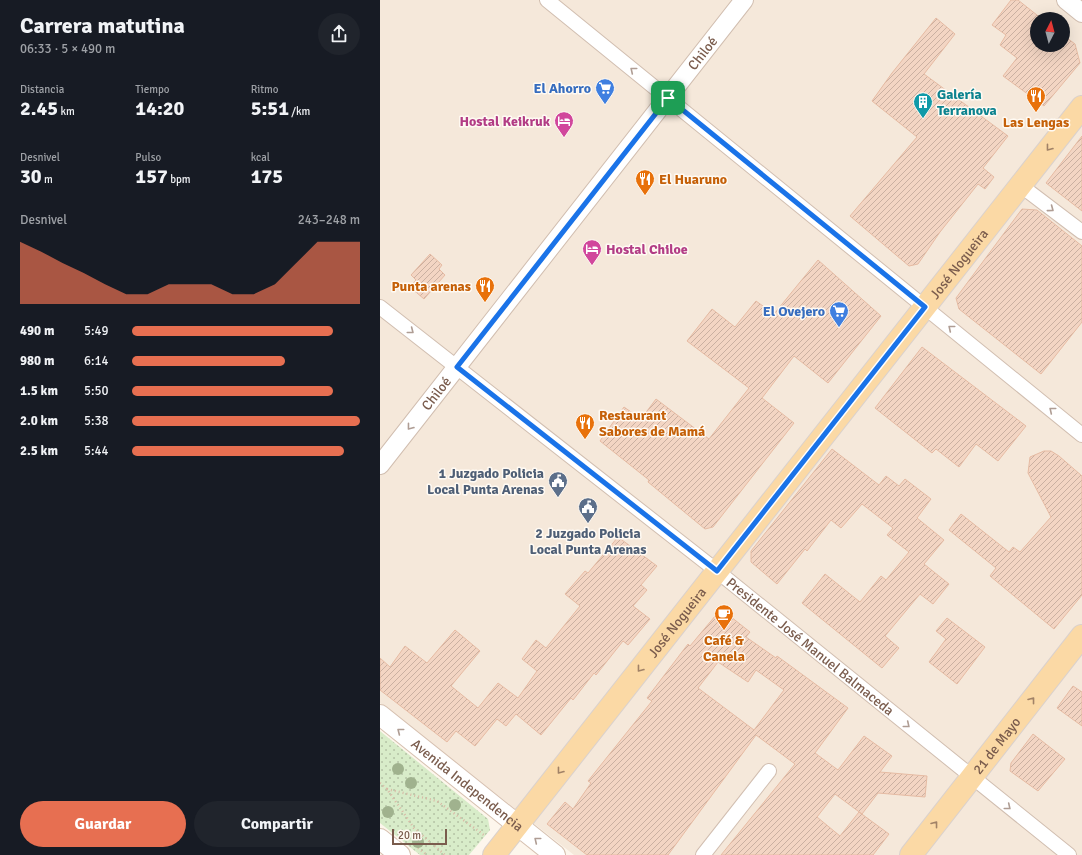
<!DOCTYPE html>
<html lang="es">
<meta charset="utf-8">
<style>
:root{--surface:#171b24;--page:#20242c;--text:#f1f3f6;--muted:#9ea1a6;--accent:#e76f51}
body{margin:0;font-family:Signika,sans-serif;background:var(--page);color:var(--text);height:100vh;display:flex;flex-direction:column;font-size:15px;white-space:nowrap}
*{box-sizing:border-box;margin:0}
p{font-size:13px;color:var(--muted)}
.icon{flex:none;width:22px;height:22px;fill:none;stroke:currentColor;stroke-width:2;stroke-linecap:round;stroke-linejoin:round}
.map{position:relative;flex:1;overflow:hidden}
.panel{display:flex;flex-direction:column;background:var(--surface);width:380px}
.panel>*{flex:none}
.needle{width:26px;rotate:6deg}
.tools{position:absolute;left:650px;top:12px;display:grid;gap:8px}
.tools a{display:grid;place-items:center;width:40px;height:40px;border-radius:50%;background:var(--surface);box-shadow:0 4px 16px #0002;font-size:20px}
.scale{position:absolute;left:12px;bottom:10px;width:55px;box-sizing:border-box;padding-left:4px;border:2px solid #7a5c4d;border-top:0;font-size:11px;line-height:14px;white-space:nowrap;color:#7a5c4d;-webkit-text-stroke:3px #fffaf3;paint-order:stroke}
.pin{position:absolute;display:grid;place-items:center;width:34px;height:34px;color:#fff;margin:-17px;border-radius:8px;box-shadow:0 2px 6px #0006}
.round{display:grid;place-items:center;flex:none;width:42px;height:42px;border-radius:21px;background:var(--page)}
.summary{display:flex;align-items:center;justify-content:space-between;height:68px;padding:0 20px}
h1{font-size:22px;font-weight:800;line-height:30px}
.figures{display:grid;grid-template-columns:repeat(3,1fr);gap:6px;height:68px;padding:4px 20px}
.figures div{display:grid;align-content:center}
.figures b{font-size:20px;font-weight:800}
.figures small{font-size:11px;font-weight:400}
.figures p{font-size:11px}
.chart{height:112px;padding:8px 20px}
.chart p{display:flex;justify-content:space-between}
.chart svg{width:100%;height:72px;margin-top:4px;fill:var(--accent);opacity:.7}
.action{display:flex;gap:8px;margin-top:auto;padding:8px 20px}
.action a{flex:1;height:46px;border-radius:24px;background:var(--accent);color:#fff;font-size:16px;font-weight:800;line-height:46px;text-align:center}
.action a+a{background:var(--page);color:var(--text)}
ul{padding:0 20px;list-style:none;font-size:13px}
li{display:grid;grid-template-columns:64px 48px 1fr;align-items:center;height:30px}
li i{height:10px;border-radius:5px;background:var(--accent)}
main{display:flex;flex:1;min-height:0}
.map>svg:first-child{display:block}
.residential{fill:#f5e8da;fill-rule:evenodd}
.park{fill:url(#park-dots)}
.building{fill:url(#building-hatch);stroke:#e6bba3;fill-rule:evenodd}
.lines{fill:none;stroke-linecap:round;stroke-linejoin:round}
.minor-casing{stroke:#d1beb0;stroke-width:16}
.tertiary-casing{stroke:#d1beb0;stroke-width:20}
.secondary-casing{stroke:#d6c0b0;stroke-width:22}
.primary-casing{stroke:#dad1cd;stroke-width:24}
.path{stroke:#d9b8a5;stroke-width:2.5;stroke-dasharray:1 3;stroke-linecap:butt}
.minor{stroke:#fff;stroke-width:14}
.tertiary{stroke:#fff;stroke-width:18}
.secondary{stroke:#fff;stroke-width:20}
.primary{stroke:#fbd9a5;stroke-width:22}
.tree{fill:#a0b28e}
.oneway{stroke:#af9d94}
.oneway2{stroke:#a18267}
.route-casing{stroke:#fff;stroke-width:8}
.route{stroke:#1a73e8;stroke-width:5}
.labels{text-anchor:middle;stroke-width:3;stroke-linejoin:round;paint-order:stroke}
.street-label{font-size:14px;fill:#7a5c4d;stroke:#fffaf3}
.shop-label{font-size:14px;font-weight:bold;fill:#366cbe;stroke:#fffaf3;text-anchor:end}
.culture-label{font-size:14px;font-weight:bold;fill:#0d838f;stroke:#fffaf3;text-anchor:start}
.hotel-label{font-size:14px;font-weight:bold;fill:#b23c85;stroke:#fffaf3;text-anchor:end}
.food-label{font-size:14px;font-weight:bold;fill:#c56008;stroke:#fffaf3}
.service-label{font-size:14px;font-weight:bold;fill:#4e5e75;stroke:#fffaf3;text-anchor:end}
</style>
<main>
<section class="panel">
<div class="summary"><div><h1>Carrera matutina</h1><p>06:33 · 5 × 490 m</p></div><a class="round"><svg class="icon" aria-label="share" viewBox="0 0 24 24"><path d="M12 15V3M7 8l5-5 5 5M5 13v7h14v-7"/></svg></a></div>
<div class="figures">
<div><p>Distancia</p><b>2.45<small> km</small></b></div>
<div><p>Tiempo</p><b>14:20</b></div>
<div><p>Ritmo</p><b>5:51<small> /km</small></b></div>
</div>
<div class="figures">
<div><p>Desnivel</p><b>30<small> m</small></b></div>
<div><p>Pulso</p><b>157<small> bpm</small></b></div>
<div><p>kcal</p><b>175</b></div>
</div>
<div class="chart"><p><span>Desnivel</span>243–248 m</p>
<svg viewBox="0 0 160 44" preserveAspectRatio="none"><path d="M0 44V6L10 12L20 19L30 25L40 32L50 38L60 38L70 32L80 32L90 32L100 38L110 38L120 32L130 19L140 6L150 6L160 6V44z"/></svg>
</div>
<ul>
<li><b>490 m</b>5:49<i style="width:88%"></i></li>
<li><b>980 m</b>6:14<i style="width:67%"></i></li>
<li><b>1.5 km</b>5:50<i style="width:88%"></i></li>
<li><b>2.0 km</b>5:38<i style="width:100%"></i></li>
<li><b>2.5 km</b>5:44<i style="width:93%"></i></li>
</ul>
<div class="action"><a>Guardar</a><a>Compartir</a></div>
</section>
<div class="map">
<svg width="702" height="855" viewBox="0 0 702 855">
<defs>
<pattern id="park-dots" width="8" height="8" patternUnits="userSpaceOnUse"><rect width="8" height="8" fill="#d8ecc9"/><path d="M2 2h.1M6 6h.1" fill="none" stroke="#b4c2a5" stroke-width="1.8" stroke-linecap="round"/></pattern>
<pattern id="building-hatch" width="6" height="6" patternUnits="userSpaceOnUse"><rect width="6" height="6" fill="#f3d5c3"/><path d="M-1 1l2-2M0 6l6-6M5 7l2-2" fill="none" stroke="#cab0a1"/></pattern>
</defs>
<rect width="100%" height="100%" fill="#fdf6ec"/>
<path class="residential" d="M0,0H702V855H194L0,703ZM657,19H683V45H657Z"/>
<path class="park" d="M0,731L108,819L110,830L89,855H40L0,823Z"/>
<path class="building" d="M631,0H638L662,19H657V45H683V35L695,44L700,63L664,106L623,76L637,58L620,45L626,35L612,25Z
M556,18L575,34L544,74L628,136L603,168L614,177L605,189L598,184L560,232L538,264L529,266L470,216L537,137L492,101L512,73Z
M702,136V211L666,183Z
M642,209L657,210L702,246V322L661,374L579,309L576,298Z
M50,254L62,265L59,269L65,275L44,299L30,287L36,280L31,275Z
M438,260L501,316L448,383L414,356L382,398L414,423L333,527L325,529L268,482L269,480L220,441L244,407L261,419L276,399L329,439L369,388L307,341L332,309L355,327L376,301L394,314Z
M542,347L646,426L618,461L596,444L579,467L556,449L552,453L495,408Z
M452,449L499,485L506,476L519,486L525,479L551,499L537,518L564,540L544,564L569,584L553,604L540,594L505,636L519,648L502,668L422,603L445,574L480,602L501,576L506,580L529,552L507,535L513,528L482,504L461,528L451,520L427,551L425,549L397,584L371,562V551Z
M664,451H671L679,456L702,476V595L674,629L610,576L616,568L569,530L581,514L629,552L633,547L640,552L671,517L648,473L650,457Z
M238,537L277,566L261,585L267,590L253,606L270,619L248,645L243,641L216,675L214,673L193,700L191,698L161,735L136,714L126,726L117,719L95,746L76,731L67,742L0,690V658L10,667L25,646L47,663L75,630L100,651L71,686L98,708L118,683L138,698L157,671L142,659L156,640L166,648L200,606L185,594L205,571L208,573Z
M341,609L370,632L366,637L396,658L397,656L468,708L435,753L458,770L484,736L512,756L500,772L547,776L545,797L498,793L482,814L455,794L437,817L460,836L479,812L509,834L493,855H341L415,764L376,735L288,855H207L167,824L185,802L193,809L211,783L208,781L272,701L267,698L308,644L310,646ZM338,662L368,682L376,670L404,690L374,730L318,688Z
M567,618L605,647L577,684L549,662L566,639L556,631Z
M693,686L702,692V726L677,708Z
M653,734L685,759L658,791L630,771L631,763Z"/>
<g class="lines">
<defs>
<g id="minor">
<path d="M167,0L702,435"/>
<path d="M640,185L702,232"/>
<path id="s1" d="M0,307L337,571L689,855"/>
<path d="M323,855L389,771"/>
</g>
<g id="tertiary">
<path d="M686,0L702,13"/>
<path id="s2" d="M0,465L364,0"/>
</g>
<g id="secondary">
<path id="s3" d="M0,715L175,855"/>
<path d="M0,839L20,855"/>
</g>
<g id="primary">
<path id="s4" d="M114,855L702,107"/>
<path id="s5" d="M531,855L702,636"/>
</g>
</defs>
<use href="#minor" class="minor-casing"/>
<use href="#tertiary" class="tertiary-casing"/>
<use href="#secondary" class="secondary-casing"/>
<use href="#primary" class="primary-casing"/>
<path class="path" d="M0,783L7,789L34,828L65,855
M7,789L57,801L104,835
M38,848L47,855"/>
<use href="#minor" class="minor"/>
<use href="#tertiary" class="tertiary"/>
<use href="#secondary" class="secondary"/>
<use href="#primary" class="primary"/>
</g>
<g class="tree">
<circle cx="18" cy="769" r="6"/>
<circle cx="31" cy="783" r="6"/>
<circle cx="75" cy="805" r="6"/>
<circle cx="8" cy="812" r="6"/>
<circle cx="38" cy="842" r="6"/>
</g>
<defs><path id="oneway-chevron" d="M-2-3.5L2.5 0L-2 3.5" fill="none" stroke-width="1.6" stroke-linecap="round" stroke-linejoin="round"/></defs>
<g class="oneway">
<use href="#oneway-chevron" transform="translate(253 70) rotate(-141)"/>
<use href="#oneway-chevron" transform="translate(671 209) rotate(37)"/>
<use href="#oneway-chevron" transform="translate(571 328) rotate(-141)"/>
<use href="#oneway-chevron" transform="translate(31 331) rotate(38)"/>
<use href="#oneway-chevron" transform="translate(672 410) rotate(-141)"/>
<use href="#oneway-chevron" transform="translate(30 427) rotate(128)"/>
<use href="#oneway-chevron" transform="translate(527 725) rotate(39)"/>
<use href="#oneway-chevron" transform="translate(20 731) rotate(-142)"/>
<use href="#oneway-chevron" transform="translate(628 807) rotate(39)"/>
<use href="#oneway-chevron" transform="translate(157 840) rotate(-141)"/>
</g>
<g class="oneway2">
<use href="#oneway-chevron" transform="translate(669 148) rotate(128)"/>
<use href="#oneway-chevron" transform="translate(260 669) rotate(128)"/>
<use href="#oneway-chevron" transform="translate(652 700) rotate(-52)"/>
<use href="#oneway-chevron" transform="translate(180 771) rotate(128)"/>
<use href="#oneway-chevron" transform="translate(555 824) rotate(-52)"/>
</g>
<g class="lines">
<defs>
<path id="route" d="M288,98L545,307L337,571L77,367Z"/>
</defs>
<use href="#route" class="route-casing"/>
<use href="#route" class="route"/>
</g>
<defs>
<symbol id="supermarket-pin" viewBox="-11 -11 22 30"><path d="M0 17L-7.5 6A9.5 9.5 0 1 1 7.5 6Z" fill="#3f7fe0" stroke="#fffaf3"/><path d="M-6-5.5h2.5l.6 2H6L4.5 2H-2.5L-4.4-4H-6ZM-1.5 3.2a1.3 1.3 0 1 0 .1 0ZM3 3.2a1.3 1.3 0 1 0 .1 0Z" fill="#fff"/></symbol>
<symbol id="restaurant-pin" viewBox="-11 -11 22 30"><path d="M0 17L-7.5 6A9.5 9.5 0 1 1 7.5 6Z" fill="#e8710a" stroke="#fffaf3"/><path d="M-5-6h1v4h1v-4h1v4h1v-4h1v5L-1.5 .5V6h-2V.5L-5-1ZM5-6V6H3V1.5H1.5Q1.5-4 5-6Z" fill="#fff"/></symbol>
<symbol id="building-pin" viewBox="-11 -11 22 30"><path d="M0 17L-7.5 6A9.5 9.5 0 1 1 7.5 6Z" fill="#0f9aa8" stroke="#fffaf3"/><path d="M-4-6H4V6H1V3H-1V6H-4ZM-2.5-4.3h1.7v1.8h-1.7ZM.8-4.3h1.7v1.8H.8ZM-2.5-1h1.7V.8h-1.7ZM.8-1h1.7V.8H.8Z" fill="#fff"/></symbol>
<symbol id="hotel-pin" viewBox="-11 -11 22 30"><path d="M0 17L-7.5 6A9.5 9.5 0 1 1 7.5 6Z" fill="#d1479c" stroke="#fffaf3"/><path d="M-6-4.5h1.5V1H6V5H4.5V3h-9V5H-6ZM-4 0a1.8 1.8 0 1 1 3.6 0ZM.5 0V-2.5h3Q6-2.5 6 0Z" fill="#fff"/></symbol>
<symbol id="civic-pin" viewBox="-11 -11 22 30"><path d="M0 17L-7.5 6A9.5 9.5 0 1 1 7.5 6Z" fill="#5c6f8a" stroke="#fffaf3"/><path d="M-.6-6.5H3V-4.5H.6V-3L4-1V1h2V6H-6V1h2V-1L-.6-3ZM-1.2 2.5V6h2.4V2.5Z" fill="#fff"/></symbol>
<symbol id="cafe-pin" viewBox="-11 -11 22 30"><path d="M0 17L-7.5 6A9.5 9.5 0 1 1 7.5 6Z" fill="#e8710a" stroke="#fffaf3"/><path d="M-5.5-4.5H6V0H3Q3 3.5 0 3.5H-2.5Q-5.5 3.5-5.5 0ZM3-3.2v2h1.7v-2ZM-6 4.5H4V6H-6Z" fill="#fff"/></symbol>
</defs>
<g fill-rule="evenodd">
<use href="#supermarket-pin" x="214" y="77" width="22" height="30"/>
<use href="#restaurant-pin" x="645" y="85" width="22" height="30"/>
<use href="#building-pin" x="532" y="91" width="22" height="30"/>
<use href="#hotel-pin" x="173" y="110" width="22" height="30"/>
<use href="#restaurant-pin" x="254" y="168" width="22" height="30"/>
<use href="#hotel-pin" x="201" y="238" width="22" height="30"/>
<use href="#restaurant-pin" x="94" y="275" width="22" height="30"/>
<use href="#supermarket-pin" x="448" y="300" width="22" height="30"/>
<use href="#restaurant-pin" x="194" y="412" width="22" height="30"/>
<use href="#civic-pin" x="167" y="470" width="22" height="30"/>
<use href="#civic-pin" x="197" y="496" width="22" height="30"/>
<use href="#cafe-pin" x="333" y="603" width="22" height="30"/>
</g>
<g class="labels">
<g class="street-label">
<text dy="5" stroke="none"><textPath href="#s2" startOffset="523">Chiloé</textPath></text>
<text dy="5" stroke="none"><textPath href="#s4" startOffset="752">José Nogueira</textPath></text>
<text dy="5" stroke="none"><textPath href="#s2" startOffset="91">Chiloé</textPath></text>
<text dy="5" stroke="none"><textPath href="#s4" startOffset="296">José Nogueira</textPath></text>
<text dy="5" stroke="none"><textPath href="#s1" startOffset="548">Presidente José Manuel Balmaceda</textPath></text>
<text dy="5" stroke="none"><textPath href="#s5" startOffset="139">21 de Mayo</textPath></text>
<text dy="5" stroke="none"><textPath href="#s3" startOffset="112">Avenida Independencia</textPath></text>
</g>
<g class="shop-label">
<text x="211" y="93">El Ahorro</text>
<text x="445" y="316">El Ovejero</text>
</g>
<g class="culture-label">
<text x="557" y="99">Galería<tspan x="557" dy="16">Terranova</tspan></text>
</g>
<g class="hotel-label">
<text x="170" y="126">Hostal Keikruk</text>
<text x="226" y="254" text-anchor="start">Hostal Chiloe</text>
</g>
<g class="food-label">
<text x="656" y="127">Las Lengas</text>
<text x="279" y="184" text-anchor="start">El Huaruno</text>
<text x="91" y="291" text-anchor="end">Punta arenas</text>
<text x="219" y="420" text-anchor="start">Restaurant<tspan x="219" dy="16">Sabores de Mamá</tspan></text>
<text x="344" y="645">Café &amp;<tspan x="344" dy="16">Canela</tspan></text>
</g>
<g class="service-label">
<text x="164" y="478">1 Juzgado Policia<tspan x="164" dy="16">Local Punta Arenas</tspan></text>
<text x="208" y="538" text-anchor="middle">2 Juzgado Policia<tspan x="208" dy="16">Local Punta Arenas</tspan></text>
</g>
</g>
</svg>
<div class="tools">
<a><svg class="needle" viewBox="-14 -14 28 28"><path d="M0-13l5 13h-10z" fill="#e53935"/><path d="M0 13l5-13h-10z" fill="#9ea1a6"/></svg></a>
</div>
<div class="scale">20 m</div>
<div class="pin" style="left:288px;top:98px;background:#1e9e55"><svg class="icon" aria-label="arrive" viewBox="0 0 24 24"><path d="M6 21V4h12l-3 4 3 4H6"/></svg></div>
</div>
</main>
